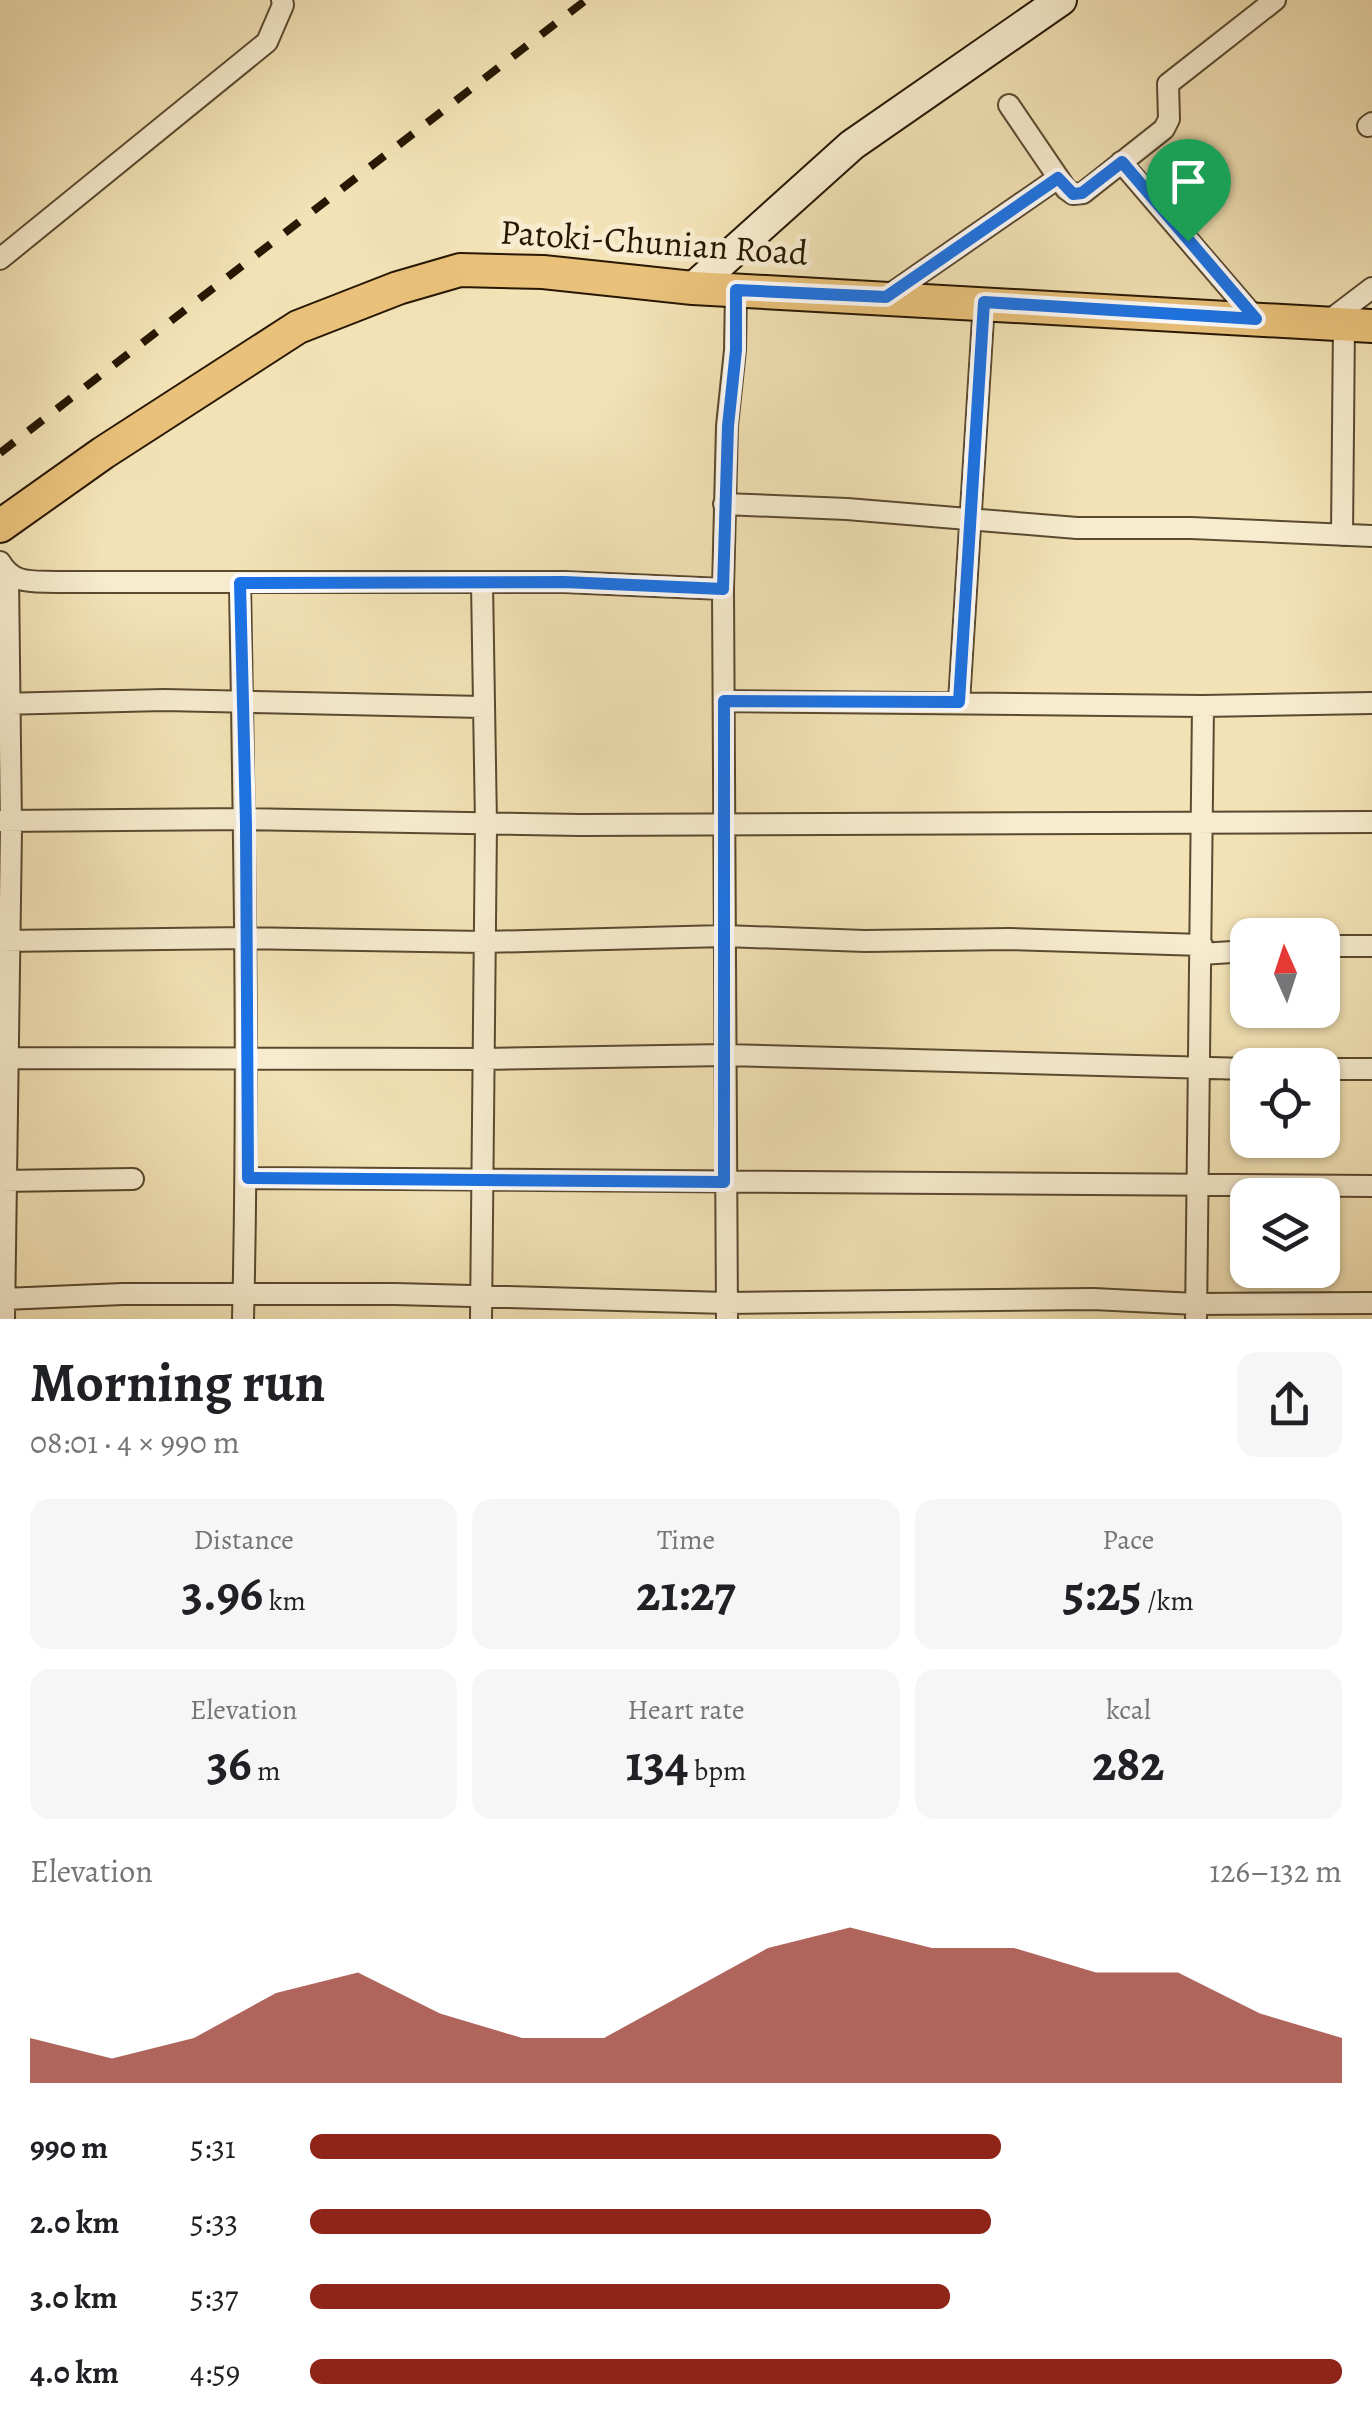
<!DOCTYPE html>
<meta charset="utf-8">
<style>
:root{--surface:#fff;--page:#f6f6f6;--text:#202124;--muted:#757577;--accent:#8f2418}
body{margin:0;font-family:Alegreya,serif;background:var(--page);color:var(--text);height:100vh;display:flex;flex-direction:column;font-size:38px;white-space:nowrap}
*{box-sizing:border-box;margin:0}
p{font-size:32px;color:var(--muted)}
.icon{flex:none;width:55px;height:55px;fill:none;stroke:currentColor;stroke-width:2;stroke-linecap:round;stroke-linejoin:round}
.map{position:relative;height:1319px;overflow:hidden}
.drawer{display:flex;flex-direction:column;background:var(--surface);flex:1}
.drawer>*{flex:none}
.needle{width:65px;rotate:357deg}
.tools{position:absolute;left:1230px;top:918px;display:grid;gap:20px}
.tools a{display:grid;place-items:center;width:110px;height:110px;border-radius:20px;background:var(--surface);box-shadow:0 2px 8px #0004;font-size:50px}
.pin{position:absolute;display:grid;place-items:center;width:85px;height:85px;color:#fff;margin:-102px -42px;border-radius:50% 50% 50% 0;rotate:-45deg;box-shadow:0 0 10px #0007}
.pin .icon{rotate:45deg}
.round{display:grid;place-items:center;flex:none;width:105px;height:105px;border-radius:20px;background:var(--page)}
.overview{display:flex;align-items:center;justify-content:space-between;height:170px;padding:0 30px}
h1{font-size:55px;font-weight:700;line-height:75px}
.stats{display:grid;grid-template-columns:repeat(3,1fr);gap:15px;height:170px;padding:10px 30px}
.stats div{display:grid;align-content:center;border-radius:20px;background:var(--page);text-align:center}
.stats b{font-size:50px;font-weight:700}
.stats small{font-size:28px;font-weight:400}
.stats p{font-size:28px}
.chart{height:280px;padding:20px 30px}
.chart p{display:flex;justify-content:space-between}
.chart svg{width:100%;height:180px;margin-top:10px;fill:var(--accent);opacity:.7}
ul{padding:0 30px;list-style:none;font-size:32px}
li{display:grid;grid-template-columns:160px 120px 1fr;align-items:center;height:75px}
li i{height:25px;border-radius:12px;background:var(--accent)}
.map>svg:first-child{display:block}
.lines{fill:none;stroke-linecap:round;stroke-linejoin:round}
.street-casing{stroke:#5a4a30;stroke-width:24}
.secondary-casing{stroke:#271703;stroke-width:34}
.primary-casing{stroke:#271703;stroke-width:36}
.street{stroke:#f7eccf;stroke-width:20}
.secondary{stroke:#f7eccf;stroke-width:30}
.primary{stroke:#e9c17a;stroke-width:32}
.rail{stroke:#271703;stroke-width:8;stroke-dasharray:18 18;stroke-linecap:butt}
.route-casing{stroke:#fff;stroke-width:20}
.route{stroke:#1a73e8;stroke-width:12}
.labels{text-anchor:middle;stroke-width:10;stroke-linejoin:round;paint-order:stroke}
.street-label{font-size:35px;fill:#271703;stroke:#f7eccf}
</style>
<div class="map">
<svg width="1372" height="1319" viewBox="0 0 1372 1319">
<rect width="100%" height="100%" fill="#f2e2b5"/>
<filter id="stains"><feTurbulence type="fractalNoise" baseFrequency=".002" numOctaves="4"/><feColorMatrix values="0 0 0 0 .2 0 0 0 0 .09 0 0 0 0 .02 0 0 0 .5 -.17"/></filter>
<radialGradient id="worn" r=".72"><stop offset=".6" stop-color="#630" stop-opacity="0"/><stop offset="1" stop-color="#630" stop-opacity=".3"/></radialGradient>
<g class="lines">
<defs>
<path id="street" d="M1009,105L1066,189L1073,194L1083,193L1164,129L1169,119L1168,84L1275,0
M1368,126L1372,123
M1121,162L1256,319
M0,259L267,42L283,5L282,0
M886,297L1058,178
M1326,323L1372,288
M724,504L847,509L1077,528H1191L1372,536
M1342,535L1344,325
M0,562C13,585 32,581 56,582H564L723,589
M240,583C244,829 249,1074 243,1319
M724,701L1203,706L1372,703
M959,702L984,302
M0,704L164,700L482,707
M0,821L246,819L580,825L1372,822
M0,941L246,938L484,942L724,936L865,941L1010,939L1202,945
M1322,946H1372
M1201,954L1248,951
M0,1058L484,1059L726,1055L1248,1069
M1322,1069H1372
M247,1178L1372,1186
M0,1181L133,1179
M4,1299L123,1294H395L727,1303L1093,1299L1196,1304L1372,1303
M4,1319L11,829L8,575
M481,1319L486,824L482,583
M727,1319L723,589L727,426L735,350L736,290
M1196,1319L1203,706"/>
<path id="secondary" d="M693,288L852,145L1061,0"/>
<path id="primary" d="M0,526L103,453L298,327L398,288L460,270L543,272L693,288L1372,326"/>
</defs>
<use href="#street" class="street-casing"/>
<use href="#secondary" class="secondary-casing"/>
<use href="#primary" class="primary-casing"/>
<use href="#street" class="street"/>
<use href="#secondary" class="secondary"/>
<use href="#primary" class="primary"/>
<path class="rail" d="M0,453L586,0"/>
</g>
<g class="lines">
<defs>
<path id="route" d="M1122,162L1256,319L984,302L959,702L724,701V1182L248,1178L246,824L240,583L564,582L723,589L728,426L736,350V290L886,297L1058,178L1073,194L1082,193Z"/>
</defs>
<use href="#route" class="route-casing"/>
<use href="#route" class="route"/>
</g>
<g class="labels">
<g class="street-label">
<text transform="translate(654 242) rotate(4)" y="12">Patoki-Chunian Road</text>
</g>
</g>
<rect width="100%" height="100%" filter="url(#stains)"/>
<rect width="100%" height="100%" fill="url(#worn)"/>
</svg>
<div class="tools">
<a><svg class="needle" viewBox="-14 -14 28 28"><path d="M0-13l5 13h-10z" fill="#e53935"/><path d="M0 13l5-13h-10z" fill="#757577"/></svg></a>
<a><svg class="icon" aria-label="locate" viewBox="0 0 24 24"><circle cx="12" cy="12" r="6"/><path d="M12 2v4M12 18v4M2 12h4M18 12h4"/></svg></a>
<a><svg class="icon" aria-label="layers" viewBox="0 0 24 24"><path d="M12 4l9 5-9 5-9-5zM3 14l9 5 9-5"/></svg></a>
</div>
<div class="pin" style="left:1188px;top:241px;background:#1e9e55"><svg class="icon" aria-label="arrive" viewBox="0 0 24 24"><path d="M6 21V4h12l-3 4 3 4H6"/></svg></div>
</div>
<section class="drawer">
<div class="overview"><div><h1>Morning run</h1><p>08:01 · 4 × 990 m</p></div><a class="round"><svg class="icon" aria-label="share" viewBox="0 0 24 24"><path d="M12 15V3M7 8l5-5 5 5M5 13v7h14v-7"/></svg></a></div>
<div class="stats">
<div><p>Distance</p><b>3.96<small> km</small></b></div>
<div><p>Time</p><b>21:27</b></div>
<div><p>Pace</p><b>5:25<small> /km</small></b></div>
</div>
<div class="stats">
<div><p>Elevation</p><b>36<small> m</small></b></div>
<div><p>Heart rate</p><b>134<small> bpm</small></b></div>
<div><p>kcal</p><b>282</b></div>
</div>
<div class="chart"><p><span>Elevation</span>126–132 m</p>
<svg viewBox="0 0 160 44" preserveAspectRatio="none"><path d="M0 44V33L10 38L20 33L30 22L40 17L50 27L60 33L70 33L80 22L90 11L100 6L110 11L120 11L130 17L140 17L150 27L160 33V44z"/></svg>
</div>
<ul>
<li><b>990 m</b>5:31<i style="width:67%"></i></li>
<li><b>2.0 km</b>5:33<i style="width:66%"></i></li>
<li><b>3.0 km</b>5:37<i style="width:62%"></i></li>
<li><b>4.0 km</b>4:59<i style="width:100%"></i></li>
</ul>
</section>
